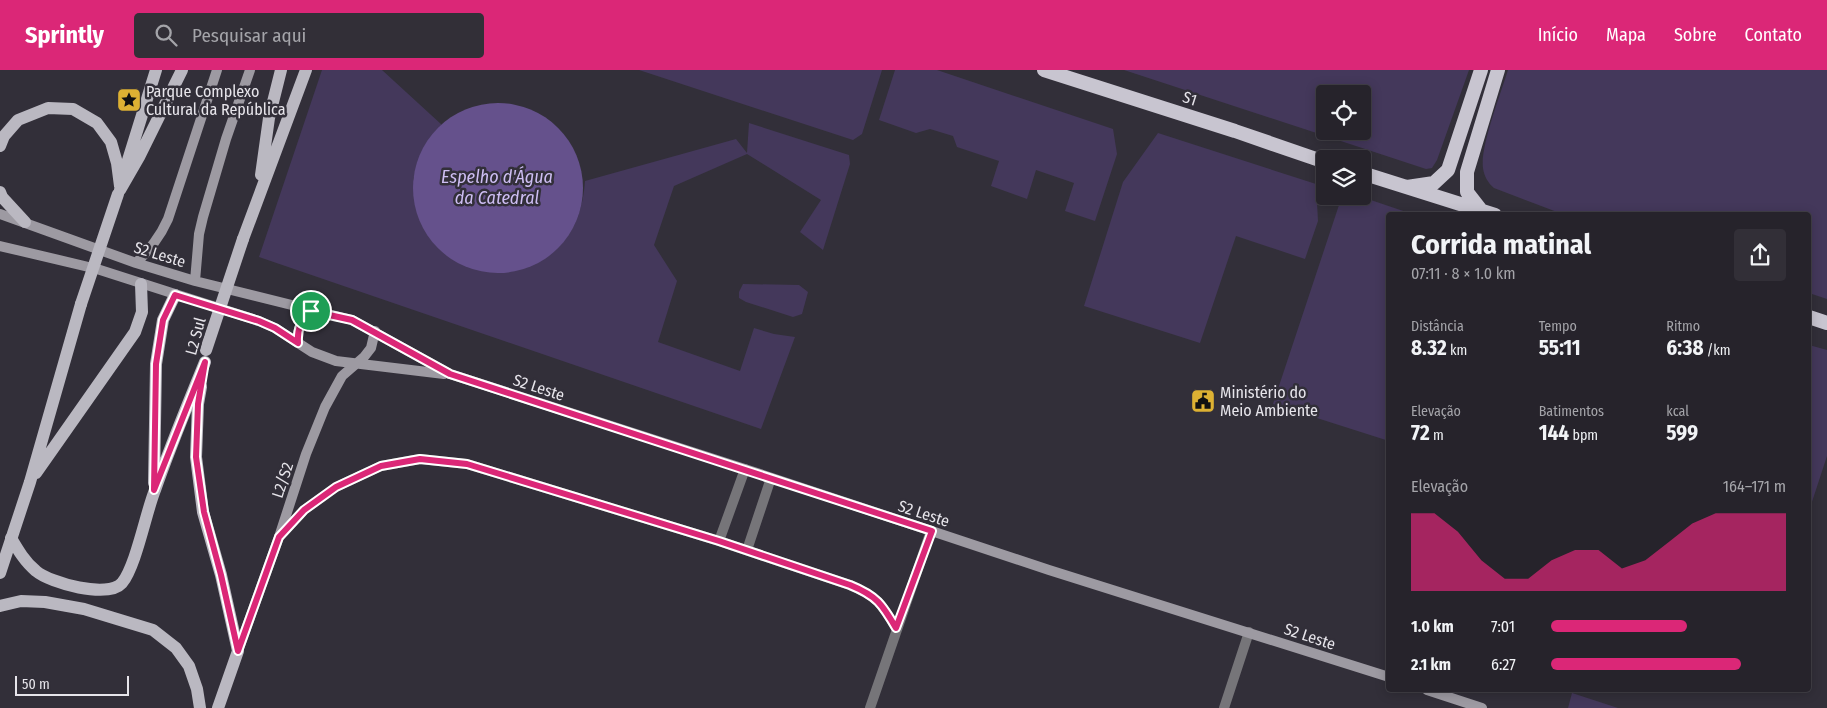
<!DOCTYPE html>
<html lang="pt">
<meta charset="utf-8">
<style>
:root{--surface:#26232b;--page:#322f37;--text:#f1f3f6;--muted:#a4a4a9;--line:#424047;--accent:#db2777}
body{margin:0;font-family:"Fira Sans Condensed",sans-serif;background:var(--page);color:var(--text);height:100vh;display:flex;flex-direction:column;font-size:19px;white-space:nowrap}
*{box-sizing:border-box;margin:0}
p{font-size:16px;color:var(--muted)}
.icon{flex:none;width:28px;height:28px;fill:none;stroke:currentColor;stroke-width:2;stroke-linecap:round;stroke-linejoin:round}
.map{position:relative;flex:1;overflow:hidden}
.side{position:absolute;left:1386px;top:142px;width:425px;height:480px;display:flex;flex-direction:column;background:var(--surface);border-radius:5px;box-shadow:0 2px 12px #0003,0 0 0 1px var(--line)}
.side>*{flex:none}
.fabs{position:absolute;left:1316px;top:15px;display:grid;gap:10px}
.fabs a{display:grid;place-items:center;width:55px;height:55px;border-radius:5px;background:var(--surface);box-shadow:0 2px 12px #0003,0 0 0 1px var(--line);font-size:25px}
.scale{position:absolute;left:15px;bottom:12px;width:114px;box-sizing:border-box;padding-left:5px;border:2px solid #e7e5eb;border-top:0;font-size:14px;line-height:18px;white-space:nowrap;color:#e7e5eb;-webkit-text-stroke:4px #322f39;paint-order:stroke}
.pin{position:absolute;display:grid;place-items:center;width:42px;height:42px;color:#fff;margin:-21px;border:2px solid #fff;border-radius:50%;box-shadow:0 1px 5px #0007}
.round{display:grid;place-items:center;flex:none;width:52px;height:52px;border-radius:5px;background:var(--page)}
.overview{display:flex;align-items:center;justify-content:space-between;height:85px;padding:0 25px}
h1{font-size:28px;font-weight:700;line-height:38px}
.stats{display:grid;grid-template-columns:repeat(3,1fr);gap:8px;height:85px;padding:5px 25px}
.stats div{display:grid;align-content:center}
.stats b{font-size:21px;font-weight:700}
.stats small{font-size:14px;font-weight:400}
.stats p{font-size:14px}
.chart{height:140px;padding:10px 25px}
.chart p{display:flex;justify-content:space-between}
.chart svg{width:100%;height:90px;margin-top:5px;fill:var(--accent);opacity:.7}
ul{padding:0 25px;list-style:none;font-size:16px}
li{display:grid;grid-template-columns:80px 60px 1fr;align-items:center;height:38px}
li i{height:12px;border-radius:6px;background:var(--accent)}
header{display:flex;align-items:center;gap:30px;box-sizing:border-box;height:70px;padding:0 25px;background:var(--accent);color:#fff}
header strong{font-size:24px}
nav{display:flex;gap:28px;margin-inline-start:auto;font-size:18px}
.search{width:350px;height:45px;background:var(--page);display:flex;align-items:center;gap:12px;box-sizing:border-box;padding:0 18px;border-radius:5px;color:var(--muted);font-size:19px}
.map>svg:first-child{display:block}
.green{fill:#44385b;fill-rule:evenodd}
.water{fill:#65518c}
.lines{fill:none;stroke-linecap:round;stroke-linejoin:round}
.minor{stroke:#767579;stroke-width:10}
.tertiary{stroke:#767579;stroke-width:10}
.secondary{stroke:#9d9aa2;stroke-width:10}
.primary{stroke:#bab8c1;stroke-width:12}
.trunk{stroke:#c8c5d0;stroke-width:14}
.primary-bridge{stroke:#bab8c1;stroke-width:12}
.route-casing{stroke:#fff;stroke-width:10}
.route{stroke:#db2777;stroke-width:6}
.labels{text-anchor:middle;stroke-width:5;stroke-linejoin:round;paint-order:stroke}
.poi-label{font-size:16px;fill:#e7e5eb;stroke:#322f39;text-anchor:start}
.street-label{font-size:16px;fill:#e7e5eb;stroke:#322f39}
.water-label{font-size:18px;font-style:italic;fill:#cebef3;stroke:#322f39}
</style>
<header>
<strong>Sprintly</strong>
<div class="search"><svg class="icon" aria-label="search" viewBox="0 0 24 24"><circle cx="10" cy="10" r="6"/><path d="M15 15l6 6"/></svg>Pesquisar aqui</div>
<nav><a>Início</a><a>Mapa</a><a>Sobre</a><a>Contato</a></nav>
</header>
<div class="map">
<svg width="1827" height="638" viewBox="0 0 1827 638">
<rect width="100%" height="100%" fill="#322f39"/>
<path class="green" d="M322,0H382L442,55C422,74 421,84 413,110L520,197C530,192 543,189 552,182C575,166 583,138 585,111L736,69L747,83L749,53L849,85L850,94L823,180L800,162L821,130L747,84L674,116L654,175L677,211L658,272L740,301L754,258L774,264L795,267L761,359L259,187Z
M639,0H882L862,64L853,70Z
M895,0H937L1113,59L1117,84L1095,151L1065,141L1074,113L1036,100L1027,129L991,116L999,91L957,77L953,66L930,59L916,63L879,50Z
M1124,0H1469L1437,90L1432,98L1426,99ZM1325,24H1362V61H1325Z
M1508,0H1827V229L1809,223V145H1565L1494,118C1488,113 1484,106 1483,98C1480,77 1501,23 1508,0Z
M1158,63L1316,114L1318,151L1305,189L1236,166L1200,273L1084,236L1123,112Z
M1348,126H1359L1415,145H1389V371L1273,334L1340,132Z
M743,214L799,215L808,222L802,244L793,247L746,232L739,228V222Z
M1809,275L1827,280V386L1809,441Z
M1572,623L1618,638H1568Z"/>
<path class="water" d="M413 118a85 85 0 1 1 170 0a85 85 0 1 1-170 0Z"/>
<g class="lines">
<path class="minor" d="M719,471L745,399
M747,480L771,408"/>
<path class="tertiary" d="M279,467L304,440L336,417L381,396L420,389L467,394L719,471L850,515C877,526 882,534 896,558
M870,638L931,461
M1224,638L1249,562"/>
<path class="secondary" d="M0,144L136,193L195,211L352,250L450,304L757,403L1049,500L1389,607
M0,176L97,199L259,251L275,258L312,282L336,291L444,304
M136,193C150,179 160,167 168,149L217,0
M195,211L199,164L203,147L226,69L250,0
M298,273C297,258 301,251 311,241
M238,581L279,467L306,384L325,337L342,306L364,287L371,278L375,261
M1427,620L1482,638"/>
<path class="primary" d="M0,76L4,66L18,50L48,38L73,39L97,53L111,72L117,93L120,116
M124,103L156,0
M261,105L269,48L281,0
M120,120L139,87L182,0
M0,122L2,127L25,152
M243,169L306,0
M201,317L198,334L196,387L203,442L221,505L238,581L218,638
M36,403L135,262L142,242L141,214
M154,413L156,294L163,250L175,225
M11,468C18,480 25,492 36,501C50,513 108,529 122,513C136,496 146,442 155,420C170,377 188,334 205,292
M0,503L30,412L81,234
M0,536L21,531L45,532L84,539L153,560L176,578L189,596L197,619L200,638"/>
<path class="trunk" d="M1044,0L1235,61L1325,92
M1362,103L1495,145
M1407,117L1434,113L1448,100L1481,0
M1481,140L1467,122V102L1498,0
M1809,247L1827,253"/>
<path class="primary-bridge" d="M81,234L118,124
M206,280L243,169"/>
</g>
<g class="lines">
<defs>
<path id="route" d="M175,225L259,251L275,258L298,273C297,258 301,251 311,241L352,250L450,304L932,461L896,558C882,534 877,526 850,515L719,471L467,394L420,389L381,396L336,417L304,440L279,467L238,581L221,505L204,442L196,387L198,334L205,292L154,420L156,294L163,250Z"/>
</defs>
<use href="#route" class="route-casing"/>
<use href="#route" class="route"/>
</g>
<defs>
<symbol id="sight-square" viewBox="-11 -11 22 22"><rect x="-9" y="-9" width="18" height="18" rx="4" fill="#ddb133" stroke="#322f39"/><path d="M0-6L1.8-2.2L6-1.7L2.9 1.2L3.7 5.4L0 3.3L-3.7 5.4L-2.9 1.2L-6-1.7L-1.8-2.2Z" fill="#111"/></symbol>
<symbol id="civic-square" viewBox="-11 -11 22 22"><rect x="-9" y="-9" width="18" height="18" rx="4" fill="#ddb133" stroke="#322f39"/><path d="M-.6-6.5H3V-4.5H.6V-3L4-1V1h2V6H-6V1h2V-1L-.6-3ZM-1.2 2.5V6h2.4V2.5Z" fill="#111"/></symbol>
</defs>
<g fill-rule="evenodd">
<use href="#sight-square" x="115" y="16" width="28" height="28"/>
<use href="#civic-square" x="1189" y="317" width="28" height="28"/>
</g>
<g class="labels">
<g class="poi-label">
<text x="146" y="27">Parque Complexo<tspan x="146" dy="18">Cultural da República</tspan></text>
<text x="1220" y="328">Ministério do<tspan x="1220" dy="18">Meio Ambiente</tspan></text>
</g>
<g class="street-label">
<text transform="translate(1190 28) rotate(18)" y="6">S1</text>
<text transform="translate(160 184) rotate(17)" y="6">S2 Leste</text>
<text transform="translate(195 266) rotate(-75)" y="6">L2 Sul</text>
<text transform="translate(539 317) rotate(18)" y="6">S2 Leste</text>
<text transform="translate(282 410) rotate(-72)" y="6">L2/S2</text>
<text transform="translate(924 443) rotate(18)" y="6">S2 Leste</text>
<text transform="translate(1310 566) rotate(18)" y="6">S2 Leste</text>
</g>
<g class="water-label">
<text x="497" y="113">Espelho d'Água<tspan x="497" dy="21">da Catedral</tspan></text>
</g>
</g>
</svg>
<div class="fabs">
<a><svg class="icon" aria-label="locate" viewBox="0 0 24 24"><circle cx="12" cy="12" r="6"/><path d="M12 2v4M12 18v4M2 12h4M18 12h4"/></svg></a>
<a><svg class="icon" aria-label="layers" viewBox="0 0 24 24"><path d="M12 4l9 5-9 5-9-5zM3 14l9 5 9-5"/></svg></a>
</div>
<div class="scale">50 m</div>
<div class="pin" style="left:311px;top:241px;background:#1e9e55"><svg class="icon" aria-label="arrive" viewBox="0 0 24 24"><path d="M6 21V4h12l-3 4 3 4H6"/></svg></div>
<section class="side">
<div class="overview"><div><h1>Corrida matinal</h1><p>07:11 · 8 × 1.0 km</p></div><a class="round"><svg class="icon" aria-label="share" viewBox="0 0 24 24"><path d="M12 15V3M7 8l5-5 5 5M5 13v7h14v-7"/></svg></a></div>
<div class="stats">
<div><p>Distância</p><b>8.32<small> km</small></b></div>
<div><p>Tempo</p><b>55:11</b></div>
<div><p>Ritmo</p><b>6:38<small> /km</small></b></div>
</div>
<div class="stats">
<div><p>Elevação</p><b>72<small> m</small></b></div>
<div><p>Batimentos</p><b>144<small> bpm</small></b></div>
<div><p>kcal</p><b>599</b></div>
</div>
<div class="chart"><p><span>Elevação</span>164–171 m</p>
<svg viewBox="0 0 160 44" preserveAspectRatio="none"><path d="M0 44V6L10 6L20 15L30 29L40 38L50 38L60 29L70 24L80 24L90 33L100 29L110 20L120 11L130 6L140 6L150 6L160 6V44z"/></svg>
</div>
<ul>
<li><b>1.0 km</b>7:01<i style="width:58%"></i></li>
<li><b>2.1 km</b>6:27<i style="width:81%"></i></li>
</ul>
</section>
</div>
